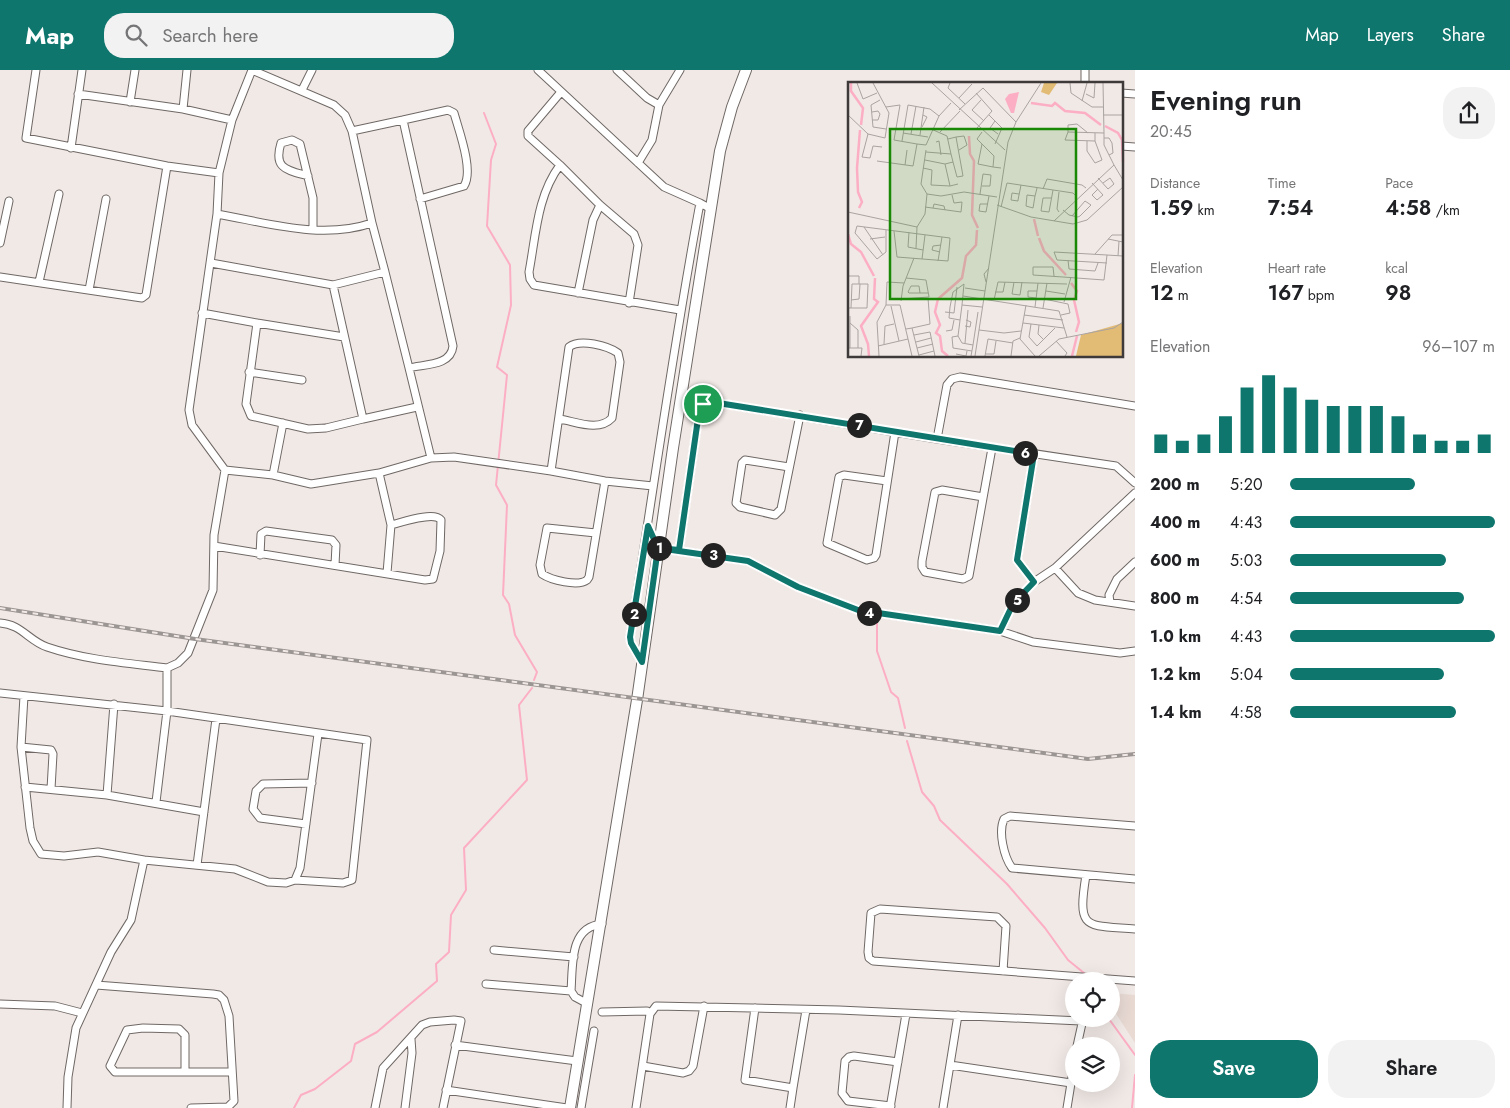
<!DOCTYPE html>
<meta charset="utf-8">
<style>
:root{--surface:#fff;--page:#f2f2f2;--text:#202124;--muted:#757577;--accent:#0f766e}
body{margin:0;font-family:Jost,sans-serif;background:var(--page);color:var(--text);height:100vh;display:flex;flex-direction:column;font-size:19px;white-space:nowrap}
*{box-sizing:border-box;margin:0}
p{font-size:16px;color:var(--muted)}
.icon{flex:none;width:28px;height:28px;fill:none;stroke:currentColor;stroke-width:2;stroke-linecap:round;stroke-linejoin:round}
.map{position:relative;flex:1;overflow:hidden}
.drawer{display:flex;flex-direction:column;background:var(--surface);width:375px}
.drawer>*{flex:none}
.fabs{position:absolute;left:1065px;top:902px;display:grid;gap:10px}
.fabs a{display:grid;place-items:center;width:55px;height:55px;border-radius:50%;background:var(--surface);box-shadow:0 5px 20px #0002;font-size:25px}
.pin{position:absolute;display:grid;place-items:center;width:42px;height:42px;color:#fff;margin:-21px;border:2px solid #fff;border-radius:50%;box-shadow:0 1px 5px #0007}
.km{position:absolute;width:25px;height:25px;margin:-12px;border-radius:50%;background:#222;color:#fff;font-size:14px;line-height:25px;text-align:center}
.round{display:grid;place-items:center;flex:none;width:52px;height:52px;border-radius:20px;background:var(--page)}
.headline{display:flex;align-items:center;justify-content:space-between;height:85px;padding:0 15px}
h1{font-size:28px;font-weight:600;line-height:38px}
.metrics{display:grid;grid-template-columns:repeat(3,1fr);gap:8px;height:85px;padding:5px 15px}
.metrics div{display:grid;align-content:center}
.metrics b{font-size:21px;font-weight:600}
.metrics small{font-size:14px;font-weight:400}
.metrics p{font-size:14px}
.chart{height:140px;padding:10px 15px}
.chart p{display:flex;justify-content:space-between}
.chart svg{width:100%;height:90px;margin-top:5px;stroke:var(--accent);stroke-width:6}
.button{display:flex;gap:10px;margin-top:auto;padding:10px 15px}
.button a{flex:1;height:58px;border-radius:20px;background:var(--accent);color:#fff;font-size:20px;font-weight:600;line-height:58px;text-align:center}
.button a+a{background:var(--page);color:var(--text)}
ul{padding:0 15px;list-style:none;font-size:16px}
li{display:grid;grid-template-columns:80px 60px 1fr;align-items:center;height:38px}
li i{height:12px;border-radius:6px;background:var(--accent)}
header{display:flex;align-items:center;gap:30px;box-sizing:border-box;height:70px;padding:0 25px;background:var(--accent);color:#fff}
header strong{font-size:24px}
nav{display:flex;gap:28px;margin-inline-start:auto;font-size:18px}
.search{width:350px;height:45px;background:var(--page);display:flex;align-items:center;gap:12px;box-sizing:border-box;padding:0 18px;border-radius:20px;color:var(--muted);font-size:19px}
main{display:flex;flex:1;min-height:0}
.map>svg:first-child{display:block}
.built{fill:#e9dad4}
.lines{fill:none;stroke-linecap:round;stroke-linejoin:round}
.stream{stroke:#fcaec4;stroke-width:2}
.street-casing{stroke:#6f6865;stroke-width:9}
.secondary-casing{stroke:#6f6865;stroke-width:12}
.street{stroke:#fff;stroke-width:7}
.secondary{stroke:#fff;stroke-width:10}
.rail-casing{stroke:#9b9593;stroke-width:4}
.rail{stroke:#f1e9e6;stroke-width:2;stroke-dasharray:5.5;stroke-linecap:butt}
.route-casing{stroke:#fff;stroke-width:10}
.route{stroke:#0f766e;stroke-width:6}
.inset-river{fill:none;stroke:#fcaec4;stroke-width:2.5}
.inset-road{fill:none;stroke:#a9a3a1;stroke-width:1}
.view{fill:#198804;fill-opacity:0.15;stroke:#198804;stroke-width:2.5}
.inset-edge{fill:none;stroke:#3d3a39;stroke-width:2.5}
</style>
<header>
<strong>Map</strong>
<div class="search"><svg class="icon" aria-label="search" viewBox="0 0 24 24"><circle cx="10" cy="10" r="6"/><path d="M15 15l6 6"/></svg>Search here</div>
<nav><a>Map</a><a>Layers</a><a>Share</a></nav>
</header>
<main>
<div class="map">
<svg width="1135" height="1038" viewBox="0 0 1135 1038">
<rect width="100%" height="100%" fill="#f1e9e6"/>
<path class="built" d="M1111,923L1135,925V973L1111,936Z"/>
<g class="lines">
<path class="stream" d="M484,43L496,74L491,90L487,156L510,195L511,235L497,297L507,305L496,415L507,435L503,525L509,534L515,565L537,602L534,610
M877,550V581L891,622L898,628L905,658
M907,671L922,722L934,736L940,750L1007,814L1045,858L1068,890L1084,903
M1109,949L1135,985
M294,1038L301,1025L315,1019L351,991L355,974L377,962L437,911L436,894L449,882L451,845L466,820L464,778L527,710L519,635L532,618
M1132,1038L1135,1005"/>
<defs>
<path id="street" d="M36,0L26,68L167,96L219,103L232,50L252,0
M538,0L664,117L700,133
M617,0L647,28L659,35
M1085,0V14
M302,20L312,0
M1121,23L1135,24
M78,24L183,39L232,50
M130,32L135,0
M183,39L187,0
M403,50L448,40L454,43C459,61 474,101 464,116L420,129
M352,61L403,50L453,276C451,296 425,294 409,298L385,202
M1121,76L1135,77
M71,78L82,0
M638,93L652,70L659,35L680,0
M560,95L528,66V61L561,22
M219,103L217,144L189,340L192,355L225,400
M308,106C287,100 273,99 281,73L292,70L300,74L313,128V160
M217,144C268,153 322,170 372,153L352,61L345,45L334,35L252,0
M0,173L9,131
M211,193L333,215L385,202L372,153
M0,207L142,228L146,225L167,96
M39,212L59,124
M333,215L363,349L417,337
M89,220L106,129
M578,223L593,150L600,135
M629,233L638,175L634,164L600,135L560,95C537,126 536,165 529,202L530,209L534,215L680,240
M202,243L257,253L246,334L251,346L308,359L326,358L363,349
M257,253L344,267
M409,298L431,388
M249,302L302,310
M937,369L947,315L952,309L960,307L1135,336
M1034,384L1017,490L1034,512
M789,397L745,390L742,393L736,433L740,437L775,445L781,439L800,345
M551,401L569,277C580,268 608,276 618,283L620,292L612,348C599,362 577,352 560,349
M273,405L283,353
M887,411L844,405L839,407L827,473L867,490L874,488L876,485L895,362
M983,427L942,420L935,422L922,491V497L925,502L963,509L969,506L992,378
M648,456L658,478L748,491L798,517L858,540L1000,561L1033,572L1120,583L1135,581
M596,463L547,458L540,495L542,504C551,510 578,517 587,510L589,507L605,411
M214,476L425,510L433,509L440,481L441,450C434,441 403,452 391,455L379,403
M679,480L699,342L703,334L712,332L937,369L1116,396L1135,413
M260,485L261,464L266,461L332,470L336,475L335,495
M1055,498L1078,523L1095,530L1135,536
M387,503L391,455
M1110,532L1109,525L1117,509L1135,492
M0,553C21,554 29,571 47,577C85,590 127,593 167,598
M1000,561L1013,534L1034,512L1055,498L1135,423
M642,592L631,573L630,567C653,423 673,277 700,133L711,139
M0,623L167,641L367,670L352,810L343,813L295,810L286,813L268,812L235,799L144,790L98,782L64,786L41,784L33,771L30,758L21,677L24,626
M114,634L107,725L204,742
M21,677L51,680L53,684L51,719
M25,717L107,725
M156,732L167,641V598L178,593L188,583L213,520L214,465L225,400L273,405L311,414L379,403L431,388L454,387L551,401L605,411L653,416
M306,754L260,748L253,739L256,721L263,714L312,713
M1135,756L1010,746L1004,749C998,762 1004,787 1012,798L1135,809
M197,795L216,649
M1086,805C1077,861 1085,855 1135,859
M295,810L300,798L318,664
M494,880L574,887
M1003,901L1006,856L997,847L880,839L871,843L868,882L869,888L873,891L1135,911
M486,914L571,921
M96,915L213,924L219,925L224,930L229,946L234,1031L228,1037L191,1038
M0,934L55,936L82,943
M588,934L575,927L571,921C573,895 569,857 602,854
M755,938L745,1010L793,1018L806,940
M602,942L647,941
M455,975L577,991
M1077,976L1083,949
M950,995L1071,1013
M643,996L683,1003L689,1001L693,996L704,936
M185,1001V965L179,959L143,958L127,960L110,996L115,1002H231
M446,1020L567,1038
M891,1036L848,1031L842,1023L845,991L849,987L854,986L898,992
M67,1038L68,1007L76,958L111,882L131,850L144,790
M375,1038L383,998L422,955L430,952L454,950L461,951L443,1038
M405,1038L412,983L411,969
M581,1038L594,961
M636,1038L650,944L656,936L839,940L1081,951
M790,1038L793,1018
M890,1038L906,944
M943,1038L958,945
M1067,1038L1074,995"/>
<path id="secondary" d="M570,1038L637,630L673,378L720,81L732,37L746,0"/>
</defs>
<use href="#street" class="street-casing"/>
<use href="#secondary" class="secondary-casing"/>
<use href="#street" class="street"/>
<use href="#secondary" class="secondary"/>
<defs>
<path id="rail" d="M0,538L195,569L1088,689L1135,684"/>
</defs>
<use href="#rail" class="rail-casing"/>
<use href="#rail" class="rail"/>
</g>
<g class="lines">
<defs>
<path id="route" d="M703,334L699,342L679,480L658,478L642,592L631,573L630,567L648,456L658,478L748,491L798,517L858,540L1000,561L1013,534L1034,512L1017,490L1034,384L712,332L703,334"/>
</defs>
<use href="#route" class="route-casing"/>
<use href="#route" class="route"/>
</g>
<g transform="translate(848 12)">
<rect width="275" height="275" fill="#f1e9e6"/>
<path d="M196,1H209L201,13L193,10ZM275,241V274H228L233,253Z" fill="#e2bb75"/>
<path d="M171,10L166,31H163L157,17L161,12Z" fill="#fcaec4"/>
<path class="inset-river" d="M3,1V9L15,26L13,43M183,21L204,24L207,21L217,29L237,31L253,43M257,44L270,51L274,58L275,80M121,54L122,72L126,79L124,133L130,146M11,126L14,120L10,110L9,86L12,48M186,137L190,154M0,152L3,162L13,170L26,194M191,156L196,169L218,193M223,201L229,209L226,218L231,240L228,250M21,274L20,262L13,244L30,220L26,217L27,196M100,274L94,269L92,254L88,251L92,243L87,230L90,217L114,196L118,174L128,163L129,148M224,274L229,254"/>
<path class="inset-road" d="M9,1L15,17L29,11M25,1L41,31L37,56L20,52L14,75L22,76L25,64L34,65M84,1L157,68M102,1L100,6L117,22M222,1L223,11L244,25H255M255,1L256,51M128,11L144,29L129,46M238,12L246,16L247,1M111,16L124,2M32,18L23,23L25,45L38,47M133,18L124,28L136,39M234,19L239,1M38,25L52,23L46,58L69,62L78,63L91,34M111,28L135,6L168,40M24,30L30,29L32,32L30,38H24M0,33L20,52M141,33L154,46L147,62M255,33H275M147,39L142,46L150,52M74,45L79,35L75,33M92,50L112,29M220,50V43L229,42L240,51M55,51L80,55M247,51V59L217,58L220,50L256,51V63L266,83M63,52L68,24M72,53L76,25M108,55L116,54L119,63L111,68M256,56H261L264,61L265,71L261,73M100,57L108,55L115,94L109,95L105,80M54,59L60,23L82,27L91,34L103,21M239,59V69L247,81L254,78L247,59M88,60L91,59L93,73M134,62L129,57L134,50M78,68L73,102L79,112M78,70L103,72L99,54L83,47M77,78L97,82L105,80L103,72M29,79L65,84L69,62M97,82L102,104L110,102M57,83L59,68M145,85L146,74L134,62L130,82L145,85L153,86M75,86L84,88L83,103L102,104M250,96L260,107L266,102L262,96L255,101M244,101L255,113L249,118L244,113L250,107M195,107L199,97L234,103L238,106M211,110L209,127L211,130M132,112L135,92L143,93L142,104H134M171,112L164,111L163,118L170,119V118L173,103M187,114L179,113L178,124L185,126L187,114L189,106M203,116H195L193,129L201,130L205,108M140,122H132L131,129L138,130L141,114M149,123L183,135L225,142L239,138L275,105M77,125L113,130L114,120L106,121L104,113M153,125L159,101L225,111L229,115M85,126L86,122L96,124L97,128M215,128L221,133L230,135L232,134L243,123L237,119L224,134M0,130L69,145M206,139L266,83L275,98M16,145L35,173M38,148V170L29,177L7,151L9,144L102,156L100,179L49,175L46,149M61,150L60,165L75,168M22,157L37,155M260,157L275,160M68,166L69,145L77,132L79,112L93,114L116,110L149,115M92,170L84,168L85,164L93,163M247,172L264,153H275M270,174L271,159M74,177L77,153M220,178L221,187L247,189L250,181M90,179L94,155M259,181L209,178L206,170L259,173M0,194H11V202M206,194L205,185H185V193L215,195L256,198L259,173L275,174M138,200L136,192L141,186M166,200L164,212L172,213L174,200M117,206L137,209M198,209L217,212M147,210H155L157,200M72,211L71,204H63L60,210L61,211H80M115,214L211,229L219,255M188,216L180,215V209H189M53,217L81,215L78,198L58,196M196,217L220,222L222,231L213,233M3,218L11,217L12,202M146,218L150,200L219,202M53,219L55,204L66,176M216,220L223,195M38,223L39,200L56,201M178,223L172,257L187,274M43,224L51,259M187,225L190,201M0,226H19L20,202H4L3,226M195,226L199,201M97,230L106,231L109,205M176,233L215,238M112,238L101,236L102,225L105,210L116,202L114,223M2,241L10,248V266M175,241L216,246M183,242L181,255L189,264L207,246M191,243L190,252L196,258M117,244L122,245L123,240L118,238M64,246L82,242L80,216M58,247L64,246L71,274M131,248L156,251L173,249M98,249L104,248L106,238M66,253L82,250L87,274M110,254L104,255L105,266L124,269M208,259L219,271L217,274M68,260L83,256M117,261L120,228M36,262L37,244L46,242M125,263L130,230M30,264L60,257M0,266H14L13,274M2,266V234M69,266L85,262M108,272L118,274L119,269M138,272H146L148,259M71,273L86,269M31,274L29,240L38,223H52L64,274M123,274L125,263L114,261L110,254L114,223L134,225M127,274L160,60L168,40L193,1M137,274L140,257L165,261M163,274L165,259L172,256M191,274L211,257L266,246L275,240"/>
<path class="view" d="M42,47H228V217H42Z"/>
<rect width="275" height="275" class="inset-edge"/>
</g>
</svg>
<div class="fabs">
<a><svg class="icon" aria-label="locate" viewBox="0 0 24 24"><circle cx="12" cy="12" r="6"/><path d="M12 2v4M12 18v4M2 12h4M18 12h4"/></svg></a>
<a><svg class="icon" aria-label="layers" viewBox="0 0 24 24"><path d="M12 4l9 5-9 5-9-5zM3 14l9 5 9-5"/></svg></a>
</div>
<div class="pin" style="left:703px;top:334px;background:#1e9e55"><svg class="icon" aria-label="arrive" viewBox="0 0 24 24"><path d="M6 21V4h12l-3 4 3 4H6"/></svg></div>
<b class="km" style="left:659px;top:478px">1</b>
<b class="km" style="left:634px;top:544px">2</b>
<b class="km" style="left:713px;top:485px">3</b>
<b class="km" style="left:869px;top:543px">4</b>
<b class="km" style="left:1017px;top:530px">5</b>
<b class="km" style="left:1025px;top:383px">6</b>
<b class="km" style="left:859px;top:355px">7</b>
</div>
<section class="drawer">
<div class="headline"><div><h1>Evening run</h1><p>20:45</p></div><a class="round"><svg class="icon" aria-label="share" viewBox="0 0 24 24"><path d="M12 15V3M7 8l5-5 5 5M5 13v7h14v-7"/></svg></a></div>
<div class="metrics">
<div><p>Distance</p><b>1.59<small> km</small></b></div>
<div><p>Time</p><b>7:54</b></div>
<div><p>Pace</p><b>4:58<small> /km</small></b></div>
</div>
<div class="metrics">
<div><p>Elevation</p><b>12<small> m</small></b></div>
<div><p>Heart rate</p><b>167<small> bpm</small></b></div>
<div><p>kcal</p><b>98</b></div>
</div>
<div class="chart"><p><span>Elevation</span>96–107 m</p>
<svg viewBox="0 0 160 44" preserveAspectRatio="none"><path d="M5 44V35M15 44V38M25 44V35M35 44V26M45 44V12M55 44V6M65 44V12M75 44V18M85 44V21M95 44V21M105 44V21M115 44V26M125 44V35M135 44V38M145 44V38M155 44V35"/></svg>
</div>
<ul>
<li><b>200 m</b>5:20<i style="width:61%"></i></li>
<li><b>400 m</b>4:43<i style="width:100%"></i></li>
<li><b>600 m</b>5:03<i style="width:76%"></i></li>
<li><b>800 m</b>4:54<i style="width:85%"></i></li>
<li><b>1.0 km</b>4:43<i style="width:100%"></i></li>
<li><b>1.2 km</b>5:04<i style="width:75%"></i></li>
<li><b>1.4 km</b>4:58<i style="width:81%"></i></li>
</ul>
<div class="button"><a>Save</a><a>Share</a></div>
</section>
</main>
